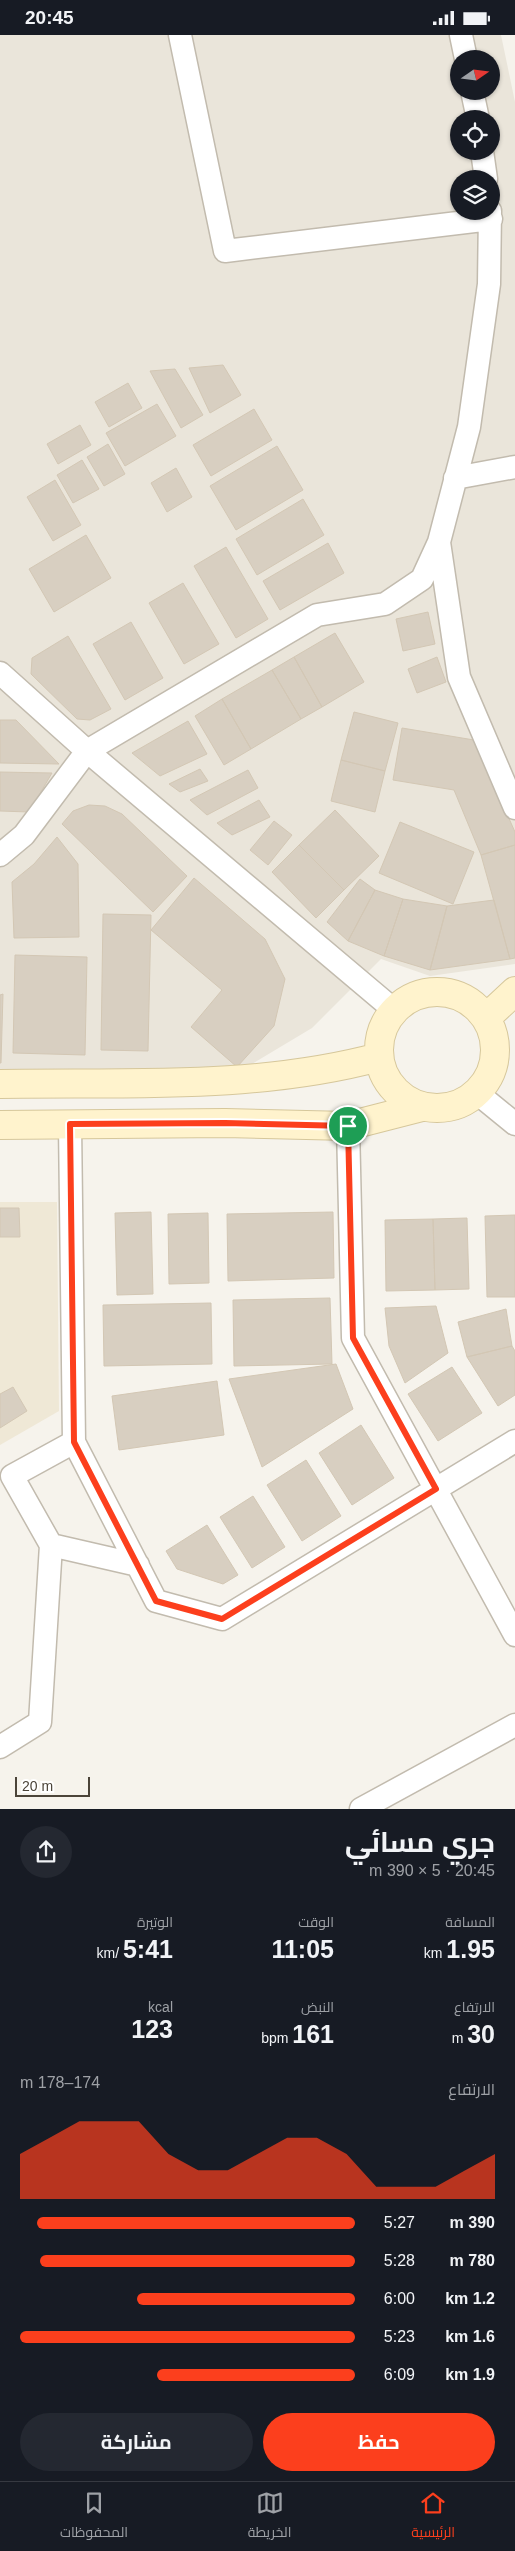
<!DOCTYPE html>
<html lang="ar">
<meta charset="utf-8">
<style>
:root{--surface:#171b24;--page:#242831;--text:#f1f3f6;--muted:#9ea1a6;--line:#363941;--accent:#fc3f1d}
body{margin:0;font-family:Helvetica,Cairo,sans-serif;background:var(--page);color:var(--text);direction:rtl;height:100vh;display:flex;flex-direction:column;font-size:19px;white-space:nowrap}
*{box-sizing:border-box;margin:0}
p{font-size:16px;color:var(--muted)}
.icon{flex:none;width:28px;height:28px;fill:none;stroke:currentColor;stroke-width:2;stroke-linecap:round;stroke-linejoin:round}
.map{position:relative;height:1774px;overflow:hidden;direction:ltr}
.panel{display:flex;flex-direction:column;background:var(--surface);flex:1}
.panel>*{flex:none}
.needle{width:32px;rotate:76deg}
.controls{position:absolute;left:450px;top:15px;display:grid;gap:10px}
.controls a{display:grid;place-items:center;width:50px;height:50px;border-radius:50%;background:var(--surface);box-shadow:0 1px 4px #0004;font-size:25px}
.scale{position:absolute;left:15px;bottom:12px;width:75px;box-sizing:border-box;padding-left:5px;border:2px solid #4b4439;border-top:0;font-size:14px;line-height:18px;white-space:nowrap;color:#4b4439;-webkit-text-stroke:4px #fff;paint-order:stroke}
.pin{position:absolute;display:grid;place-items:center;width:42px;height:42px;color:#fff;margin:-21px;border:2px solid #fff;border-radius:50%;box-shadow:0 1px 5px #0007}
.round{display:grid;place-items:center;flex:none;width:52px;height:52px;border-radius:26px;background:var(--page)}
.head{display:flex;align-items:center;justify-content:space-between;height:85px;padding:0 20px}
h1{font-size:28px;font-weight:700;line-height:38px}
.figures{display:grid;grid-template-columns:repeat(3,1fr);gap:8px;height:85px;padding:5px 20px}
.figures div{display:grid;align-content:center}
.figures b{font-size:25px;font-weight:700}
.figures small{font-size:14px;font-weight:400}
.figures p{font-size:14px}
.chart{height:140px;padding:10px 20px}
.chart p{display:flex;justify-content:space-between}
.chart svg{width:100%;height:90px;margin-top:5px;fill:var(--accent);opacity:.7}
.button{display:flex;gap:10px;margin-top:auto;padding:10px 20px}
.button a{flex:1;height:58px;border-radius:30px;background:var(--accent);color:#fff;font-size:20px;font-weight:700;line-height:58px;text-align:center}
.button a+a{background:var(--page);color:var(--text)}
ul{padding:0 20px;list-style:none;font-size:16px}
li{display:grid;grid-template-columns:80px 60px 1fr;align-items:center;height:38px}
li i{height:12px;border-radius:6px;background:var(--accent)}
.status{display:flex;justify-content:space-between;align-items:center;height:35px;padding:0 25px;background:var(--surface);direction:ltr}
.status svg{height:14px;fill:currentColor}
.tab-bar{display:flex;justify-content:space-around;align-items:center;height:70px;border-top:1px solid var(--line);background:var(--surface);font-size:14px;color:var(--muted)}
.tab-bar a{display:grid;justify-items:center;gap:2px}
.tab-bar .active{color:var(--accent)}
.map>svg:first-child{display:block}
.residential{fill:#eae5da;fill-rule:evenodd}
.education{fill:#efe8d6}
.building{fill:#d8cfc1;stroke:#d3c7b4}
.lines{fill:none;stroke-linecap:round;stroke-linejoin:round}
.street-casing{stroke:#c2bbae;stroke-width:25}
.secondary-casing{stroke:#d6c79b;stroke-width:30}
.street{stroke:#fff;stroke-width:22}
.secondary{stroke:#fff3cd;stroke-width:28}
.route-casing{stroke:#fff;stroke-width:10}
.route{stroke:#fc3f1d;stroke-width:6}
</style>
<div class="status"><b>20:45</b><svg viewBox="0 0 49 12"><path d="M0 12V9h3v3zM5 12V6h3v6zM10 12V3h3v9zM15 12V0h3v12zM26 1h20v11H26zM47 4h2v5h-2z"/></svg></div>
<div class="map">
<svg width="515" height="1774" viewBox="0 0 515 1774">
<rect width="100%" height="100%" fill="#f6f3ec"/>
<path class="residential" d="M0,0H501L515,67V929L430,941L381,924L312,993L240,1036H0ZM459,24H491V56H459ZM459,84H491V116H459ZM459,144H491V176H459Z"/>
<path class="education" d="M0,1167H57L59,1376L0,1410Z"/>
<path class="building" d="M223,330L241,360L210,378L189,333Z
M175,334L203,380L181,393L150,336Z
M128,348L142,373L109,392L95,367Z
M157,369L176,401L125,431L106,398Z
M254,374L272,405L211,441L193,410Z
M80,390L91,410L58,429L47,409Z
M108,409L125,439L104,451L87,422Z
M277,411L303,455L236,495L210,451Z
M82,425L99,454L73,468L57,440Z
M176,433L192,462L167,477L151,448Z
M55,445L81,490L53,506L27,462Z
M303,464L324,500L257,540L236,504Z
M86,500L111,543L54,577L29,534Z
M328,508L344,538L280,575L263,546Z
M226,512L268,584L236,603L194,531Z
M183,548L219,609L184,629L149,568Z
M428,577L435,609L403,616L396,584Z
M131,587L163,643L125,665L93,609Z
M335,598L364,647L322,672L294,622Z
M68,601L111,674L90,685L77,684L31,639L32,623Z
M294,622L322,672L301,684L272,635Z
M437,622L446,647L417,658L408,634Z
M272,635L301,684L251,714L222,664Z
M222,664L251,714L224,730L195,681Z
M354,677L398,688L385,736L341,725Z
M0,685H16L59,729L0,728Z
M188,686L207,719L160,741L132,718Z
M402,693L474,705L515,797V810L481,820L454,755L393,745Z
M341,725L385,736L375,777L331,766Z
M200,734L208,746L180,757L169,749Z
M248,735L258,753L207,780L190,765Z
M0,737L52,738L29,777L0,776Z
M259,765L270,782L232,800L217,788Z
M89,770L105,771L122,779L187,841L153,877L62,789L73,776Z
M335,775L379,821L344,855L299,810Z
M274,786L292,800L268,830L250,815Z
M400,787L474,817L453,869L379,838Z
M57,802L78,829L79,902L14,903L12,847L34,829Z
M299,810L344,855L316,883L272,837Z
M515,810V923L510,924L481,820Z
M194,843L265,904L285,944L274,991L237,1032L191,992L222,955L151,895Z
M360,844L375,855L348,906L327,887Z
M375,855L403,864L384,921L348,906Z
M403,864L447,871L430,935L384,921Z
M494,865L510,924L430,935L447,871Z
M103,879L151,880L148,1016L101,1015Z
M15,920L87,922L85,1020L13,1018Z
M3,959L1,1028H0V960Z
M0,1173H19L20,1202H0Z
M151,1177L153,1259L117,1260L115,1178Z
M333,1177L334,1243L228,1246L227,1179Z
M208,1178L209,1248L169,1249L168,1179Z
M515,1180V1262H487L485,1181Z
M467,1183L469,1254L435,1255L433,1184Z
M433,1184L435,1255L386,1256L385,1185Z
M330,1263L332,1329L234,1331L233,1265Z
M211,1268L212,1329L104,1331L103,1270Z
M436,1271L448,1318L405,1348L389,1311L385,1273Z
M506,1274L512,1311L467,1322L458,1287Z
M512,1311L515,1316V1360L498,1371L467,1322Z
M336,1329L353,1374L262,1432L229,1344Z
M452,1332L482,1378L438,1406L408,1359Z
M217,1346L224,1400L119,1415L112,1361Z
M13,1352L27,1376L0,1393V1359Z
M361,1390L394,1443L352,1470L319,1418Z
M306,1425L341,1481L302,1506L267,1450Z
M253,1461L285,1512L252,1533L220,1482Z
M207,1490L238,1540L223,1549L177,1534L166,1516Z"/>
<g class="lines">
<defs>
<path id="street" d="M180,0L225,216L491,184
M461,0L466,24
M472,56L478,84
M482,116L486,144
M490,176L489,249L469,392L439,507L459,642L515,773
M455,443L515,432
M0,638L87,716L394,975
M0,820L24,800L87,716L317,580L385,569L422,544L439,507
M477,1058L515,1089
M70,1089L74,1407L156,1566L222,1584L515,1406
M348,1091L353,1303L515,1600
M51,1510L12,1441L74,1407
M0,1712L40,1687L51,1510L138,1530
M361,1774L515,1690"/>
<path id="secondary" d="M379 1015a58 58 0 1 1 116 0a58 58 0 1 1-116 0Z
M486,983L515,956
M0,1049C126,1047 256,1055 379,1022
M0,1090L225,1088L348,1091L422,1072"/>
</defs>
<use href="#street" class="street-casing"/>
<use href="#secondary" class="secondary-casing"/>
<use href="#street" class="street"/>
<use href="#secondary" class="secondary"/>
</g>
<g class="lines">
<defs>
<path id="route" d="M225,1088L348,1091L353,1303L436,1454L222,1584L156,1566L74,1407L70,1089Z"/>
</defs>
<use href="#route" class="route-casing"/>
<use href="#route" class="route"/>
</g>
</svg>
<div class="controls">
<a><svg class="needle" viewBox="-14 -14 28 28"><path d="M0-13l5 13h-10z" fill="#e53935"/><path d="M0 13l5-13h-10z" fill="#9ea1a6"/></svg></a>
<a><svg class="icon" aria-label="locate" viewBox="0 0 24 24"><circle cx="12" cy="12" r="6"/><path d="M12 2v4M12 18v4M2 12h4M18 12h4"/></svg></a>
<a><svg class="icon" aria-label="layers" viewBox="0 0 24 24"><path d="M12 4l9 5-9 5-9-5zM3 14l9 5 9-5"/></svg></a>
</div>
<div class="scale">20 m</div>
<div class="pin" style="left:348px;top:1091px;background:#1e9e55"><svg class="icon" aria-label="arrive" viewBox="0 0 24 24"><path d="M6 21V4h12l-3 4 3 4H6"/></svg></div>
</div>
<section class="panel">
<div class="head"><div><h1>جري مسائي</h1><p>20:45 · 5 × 390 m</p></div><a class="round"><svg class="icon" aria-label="share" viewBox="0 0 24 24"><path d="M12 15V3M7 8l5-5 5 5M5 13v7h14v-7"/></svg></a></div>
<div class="figures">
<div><p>المسافة</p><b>1.95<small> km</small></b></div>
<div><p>الوقت</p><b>11:05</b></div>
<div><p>الوتيرة</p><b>5:41<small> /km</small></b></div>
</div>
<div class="figures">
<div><p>الارتفاع</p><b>30<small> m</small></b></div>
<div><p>النبض</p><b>161<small> bpm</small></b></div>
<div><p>kcal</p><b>123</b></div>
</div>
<div class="chart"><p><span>الارتفاع</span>174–178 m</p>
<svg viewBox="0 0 160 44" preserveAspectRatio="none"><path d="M0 44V22L10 14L20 6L30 6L40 6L50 22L60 30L70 30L80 22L90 14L100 14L110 22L120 38L130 38L140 38L150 30L160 22V44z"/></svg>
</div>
<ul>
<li><b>390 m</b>5:27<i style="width:95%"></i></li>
<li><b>780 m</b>5:28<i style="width:94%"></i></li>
<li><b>1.2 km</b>6:00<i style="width:65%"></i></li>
<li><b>1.6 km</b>5:23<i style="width:100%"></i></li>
<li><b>1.9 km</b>6:09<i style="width:59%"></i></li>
</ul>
<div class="button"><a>حفظ</a><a>مشاركة</a></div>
</section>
<nav class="tab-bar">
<a class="active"><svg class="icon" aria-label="home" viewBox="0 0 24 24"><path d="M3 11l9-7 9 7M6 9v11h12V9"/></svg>الرئيسية</a>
<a><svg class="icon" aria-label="map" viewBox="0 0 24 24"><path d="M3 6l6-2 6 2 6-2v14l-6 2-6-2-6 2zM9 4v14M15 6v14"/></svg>الخريطة</a>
<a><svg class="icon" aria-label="saved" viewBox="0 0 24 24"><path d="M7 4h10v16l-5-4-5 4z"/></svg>المحفوظات</a>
</nav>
